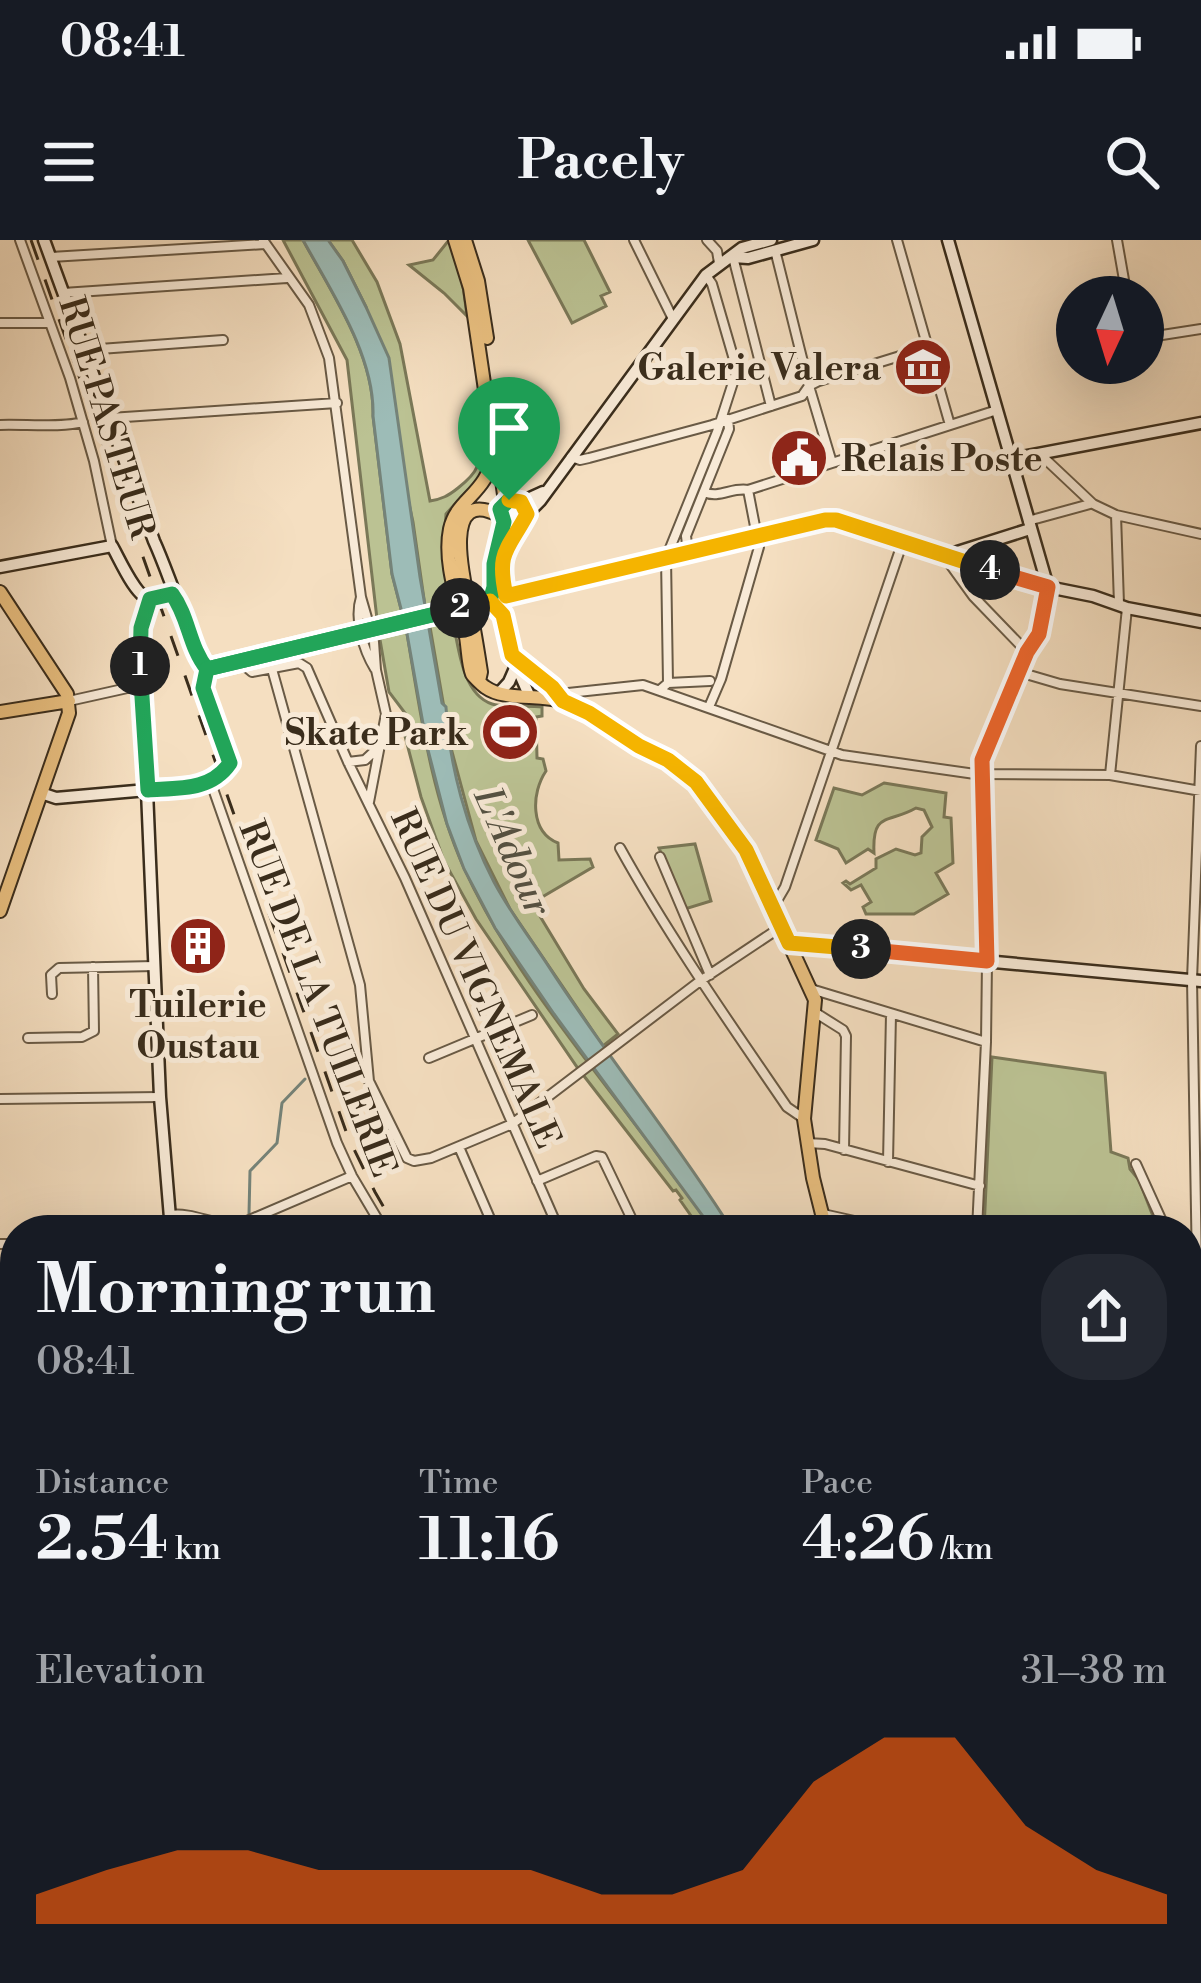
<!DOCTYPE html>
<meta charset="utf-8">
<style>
:root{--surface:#171b24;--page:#242831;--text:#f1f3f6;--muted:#9ea1a6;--accent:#ea580c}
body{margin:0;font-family:"Libre Bodoni",serif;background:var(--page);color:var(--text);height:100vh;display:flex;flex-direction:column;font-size:45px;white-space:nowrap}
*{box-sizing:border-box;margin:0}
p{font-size:39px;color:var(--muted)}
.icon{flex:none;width:66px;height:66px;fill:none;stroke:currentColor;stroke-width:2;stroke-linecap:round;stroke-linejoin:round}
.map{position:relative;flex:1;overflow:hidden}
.side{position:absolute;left:0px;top:975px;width:1203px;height:768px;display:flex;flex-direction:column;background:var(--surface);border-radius:48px 48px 0 0;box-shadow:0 12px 48px #0002}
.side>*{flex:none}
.needle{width:78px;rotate:184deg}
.controls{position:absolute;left:1056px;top:36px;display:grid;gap:24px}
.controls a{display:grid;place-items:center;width:108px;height:108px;border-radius:50%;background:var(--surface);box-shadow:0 12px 48px #0002;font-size:60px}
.pin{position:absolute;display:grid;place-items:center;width:102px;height:102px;color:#fff;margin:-123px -51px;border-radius:50% 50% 50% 0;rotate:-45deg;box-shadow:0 0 12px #0007}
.pin .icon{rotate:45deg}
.km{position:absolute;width:60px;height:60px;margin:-30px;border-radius:50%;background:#222;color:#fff;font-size:33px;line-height:60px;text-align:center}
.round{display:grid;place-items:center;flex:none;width:126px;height:126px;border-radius:48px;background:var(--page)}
.overview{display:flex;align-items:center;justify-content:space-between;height:204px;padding:0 36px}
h1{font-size:66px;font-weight:700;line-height:90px}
.metrics{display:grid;grid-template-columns:repeat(3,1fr);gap:18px;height:204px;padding:12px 36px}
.metrics div{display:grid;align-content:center}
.metrics b{font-size:60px;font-weight:700}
.metrics small{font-size:33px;font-weight:400}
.metrics p{font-size:33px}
.chart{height:336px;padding:24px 36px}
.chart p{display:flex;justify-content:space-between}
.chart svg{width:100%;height:216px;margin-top:12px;fill:var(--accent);opacity:.7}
.status{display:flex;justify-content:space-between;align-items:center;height:84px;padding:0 60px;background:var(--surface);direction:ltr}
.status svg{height:33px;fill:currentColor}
header{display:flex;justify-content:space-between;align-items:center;height:156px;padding:0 36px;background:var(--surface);font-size:54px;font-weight:700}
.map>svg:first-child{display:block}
.green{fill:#bbc293;stroke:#7a7858;stroke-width:3}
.water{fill:#9dbcb7;stroke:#758379;stroke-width:3}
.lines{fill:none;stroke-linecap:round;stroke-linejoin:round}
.stream{stroke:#758379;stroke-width:3}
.street-casing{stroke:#695a45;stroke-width:12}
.secondary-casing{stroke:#3a2d1c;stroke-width:15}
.primary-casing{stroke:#3a2d1c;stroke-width:16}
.street{stroke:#f8ead7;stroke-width:8}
.secondary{stroke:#f8ead7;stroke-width:10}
.primary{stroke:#eac080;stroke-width:12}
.rail{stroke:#3a2d1c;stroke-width:3;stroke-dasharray:21 21;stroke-linecap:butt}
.secondary-bridge-casing{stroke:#3a2d1c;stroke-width:15;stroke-linecap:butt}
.secondary-bridge{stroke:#f8ead7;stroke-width:10}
.split-1-casing{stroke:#fff;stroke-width:24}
.split-2-casing{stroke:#fff;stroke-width:24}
.split-3-casing{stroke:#fff;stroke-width:24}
.split-4-casing{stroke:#fff;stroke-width:24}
.split-5-casing{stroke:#fff;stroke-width:24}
.split-1{stroke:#22a559;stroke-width:15}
.split-2{stroke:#22a559;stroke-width:15}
.split-3{stroke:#f5b400;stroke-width:15}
.split-4{stroke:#f0652b;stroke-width:15}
.split-5{stroke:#f5b400;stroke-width:15}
.labels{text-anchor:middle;stroke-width:10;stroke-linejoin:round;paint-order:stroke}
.poi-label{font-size:36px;font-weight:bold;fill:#3a2d1c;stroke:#f8ead7;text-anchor:end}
.street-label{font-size:36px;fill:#3a2d1c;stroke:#f8ead7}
.water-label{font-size:39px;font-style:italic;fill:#535143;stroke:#f8ead7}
</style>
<div class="status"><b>08:41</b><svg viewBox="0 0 49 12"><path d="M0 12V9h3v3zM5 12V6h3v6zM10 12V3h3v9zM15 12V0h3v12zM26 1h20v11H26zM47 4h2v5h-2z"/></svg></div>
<header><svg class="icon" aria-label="menu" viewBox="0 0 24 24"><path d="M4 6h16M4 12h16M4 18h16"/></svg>Pacely<svg class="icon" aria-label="search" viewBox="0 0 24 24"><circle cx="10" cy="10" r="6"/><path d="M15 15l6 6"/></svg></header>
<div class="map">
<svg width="1201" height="1743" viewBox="0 0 1201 1743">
<rect width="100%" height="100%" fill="#f5dfc1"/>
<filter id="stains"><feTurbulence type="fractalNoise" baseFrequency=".00167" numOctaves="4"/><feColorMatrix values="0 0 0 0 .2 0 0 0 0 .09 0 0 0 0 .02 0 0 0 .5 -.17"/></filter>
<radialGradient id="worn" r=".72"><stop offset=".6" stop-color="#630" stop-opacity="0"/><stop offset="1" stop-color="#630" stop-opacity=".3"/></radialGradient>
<path class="green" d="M283,0H303C332,53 375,116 373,176L392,334L402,373L377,379L347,120Z
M328,0H352L377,42L400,104L430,261C442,259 448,256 458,248C483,228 479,224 476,194L480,192C498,235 470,246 446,274L444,307L452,361L425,366L413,282L366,67L343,21Z
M449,0L461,30L467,76L444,53L409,25L433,20Z
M528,0H584L610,52L601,56L606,66L572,83Z
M452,376C458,403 461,454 492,464C503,468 529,465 542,467V476L536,477L537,518L543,519L546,531C531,553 530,592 558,603L559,620L590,619L593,627L532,663L584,749L618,794L603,806L510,669L476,601L451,508L429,381Z
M406,388C420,469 430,552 464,628C513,736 595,828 664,923C681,946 698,967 713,990H701L680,960L682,958L676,950L673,951L577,827L476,679L444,621L421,557L400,477L405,473L389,452L379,394Z
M884,543L946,553L944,577L951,578L953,623L936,633L948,654L914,674H866L863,667L871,662L861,645L851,650L843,643L846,641L850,644L876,628V619L896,609L915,615L921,613L922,597L932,587L924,570L916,568C888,584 872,571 874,613L868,609L846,623L838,609L816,600L834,548L862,555Z
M695,604L711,661L685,669L659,608Z
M992,817L1105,833L1111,912L1128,918L1130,929L1139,940L1156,984L1133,978L1130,990H984Z"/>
<path class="water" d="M303,0H328L343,21L366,67L389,118L420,337L442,463L446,467C449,525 467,590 494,642C510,672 530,698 549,727C607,817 675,899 732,990H713L554,774L495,688L464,629L447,584L427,506L406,388L392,334L373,176C375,116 332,53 303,0Z"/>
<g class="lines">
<path class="stream" d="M249,974L250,931L277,903L282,863L305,839
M247,1743L261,1735"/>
<defs>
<path id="street" d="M20,0L70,138L94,221L112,306
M263,0L309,65L329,118L361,357L374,402L376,430L386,474L369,562
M634,0L673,79
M707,0L717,11L719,23
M897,0L950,185
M1117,0L1127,57
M775,10L809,146L832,223
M51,17L265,4
M733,17L771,166
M63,53L287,38
M0,83H49
M1143,98L1201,89
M86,110L223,100
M110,178L337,163
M0,185C24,184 62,188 83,182
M1041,215L1093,264L1116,275L1201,294
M571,217L580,220L589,218L712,185L802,156L809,146L819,141L926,108
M704,252C719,259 732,247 748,250
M1116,275L1119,364
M1028,281L1090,264
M688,312L686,296L729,189L728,179
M948,317L947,320L973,356L1027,412
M361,357C354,379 363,409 375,429
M240,422L252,432L299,423L307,428L348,522L405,638L559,990
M272,429L360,745L369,841L407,918L414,921L431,918L512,884L700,741L781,687
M1019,432L1060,444L1201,466
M668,443L710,441
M661,449L668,443L666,318L717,192L737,130L712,44L706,35
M559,454L643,445L842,515L975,534L1110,535L1201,551
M69,461L141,445
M709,467L721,439L759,307L748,250L997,170
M1201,506L1192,740L1197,1029L1195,1065L1201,1085
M348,522L365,520L381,505
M1110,535L1127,368
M211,543L337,903L352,936L384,990
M147,551L139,415L141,388L150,359
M620,608C670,698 729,782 787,867L803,878
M660,617L710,735
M771,662L778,659L785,647L903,301
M811,749L986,802
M52,754L51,735L59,728L155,726
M816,773L843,790L846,796L844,910
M28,798L82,797L94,791L93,727
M429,818L532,775
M0,859L160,857
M807,903L825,904L980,946
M459,907L495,990
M888,922L891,774
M1136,924L1166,990
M537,941L596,916L602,917L637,990
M823,974L895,990
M170,975C195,972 215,987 240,984L352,936
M977,990L986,802L987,722
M0,1004H15
M0,1042L15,1041
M0,1138H15
M1188,1153L1201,1147
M1188,1168L1201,1198
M0,1228H15
M0,1279L15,1278
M1188,1356L1201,1351
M1188,1421L1201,1426
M0,1426L15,1425
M0,1485L5,1500V1544H15
M1188,1561L1201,1565
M0,1643L15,1644
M338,1728L345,1739L400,1743
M44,1743L45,1728
M493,1743L497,1728"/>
<path id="secondary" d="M44,0L154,301C164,323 171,345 180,366C189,388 192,410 207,429
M948,0L1048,347L1039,394L1027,412L982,520L987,721
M733,17L748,18L813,0
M1011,219L1201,183
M521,262L543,252
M527,274L540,261L706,35L742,8L771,0
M518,285L501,327L506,356L503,375L509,409L529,455
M948,315L1030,289
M0,327L112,306C119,318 136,358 150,359C158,359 165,355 172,354
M490,361L494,347V324L504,282
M485,362L801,284L836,281L1028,343L1093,356L1127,368L1201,382
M515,418C534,427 550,444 564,461
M207,429L311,403
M499,453L509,442L516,426
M147,551L160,857L171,990
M41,553L56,558L204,545C215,541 229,532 230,519L203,448L207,429
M789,703L1201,741
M153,1743V1728"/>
<path id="primary" d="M455,0L470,48L494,211L500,226L505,262
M465,0L478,41L487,98
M494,211C488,255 457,257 450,289C443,323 459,364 466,397C468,408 468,424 472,434C473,436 482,445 485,447C506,462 540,453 565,462C588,470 607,487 628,500C641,508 656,512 669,520C703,543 725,576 746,610L815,760L804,879L813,938L826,990
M500 272a13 13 0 1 1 26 0a13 13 0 1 1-26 0Z
M0,352L67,454L69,473L0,671
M479,441L481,432C478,413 475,393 471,374C465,347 438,243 500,276
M0,472L69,461
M1188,1241L1201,1243"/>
</defs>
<use href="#street" class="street-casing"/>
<use href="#secondary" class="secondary-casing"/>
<use href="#primary" class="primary-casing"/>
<use href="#street" class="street"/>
<use href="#secondary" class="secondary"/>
<use href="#primary" class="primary"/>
<path class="rail" d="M31,0L348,897L375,952L397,990
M1188,1436L1201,1441"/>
<defs>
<path id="secondary-bridge" d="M311,403L485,362"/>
</defs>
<use href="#secondary-bridge" class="secondary-bridge-casing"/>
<use href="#secondary-bridge" class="secondary-bridge"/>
</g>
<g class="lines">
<defs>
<path id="split-1" d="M140,426L141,388L150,359L172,354C189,377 189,407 207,429L490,361L494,347V324L504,282L500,269L509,260"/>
<path id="split-2" d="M140,426L148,550C179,548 211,551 230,523L203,448L207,429L460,368"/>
<path id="split-3" d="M460,368L490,361L503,375L512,415L552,447L563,461L589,473L639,506L668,520L696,542L746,610L789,703L861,709"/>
<path id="split-4" d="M861,709L987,721L982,520L1027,412L1039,394L1048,347L990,330"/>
<path id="split-5" d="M509,260L521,262L527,274C508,310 496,311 506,356L825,280H836L990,330"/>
</defs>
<use href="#split-1" class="split-1-casing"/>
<use href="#split-2" class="split-2-casing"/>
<use href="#split-3" class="split-3-casing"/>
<use href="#split-4" class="split-4-casing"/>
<use href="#split-5" class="split-5-casing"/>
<use href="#split-1" class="split-1"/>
<use href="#split-2" class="split-2"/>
<use href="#split-3" class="split-3"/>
<use href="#split-4" class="split-4"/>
<use href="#split-5" class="split-5"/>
</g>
<defs>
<symbol id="museum-disc" viewBox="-11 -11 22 22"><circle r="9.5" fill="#8f2418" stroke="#f8ead7"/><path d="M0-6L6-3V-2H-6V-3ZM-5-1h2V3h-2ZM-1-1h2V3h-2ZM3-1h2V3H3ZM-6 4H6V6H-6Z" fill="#fff"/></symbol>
<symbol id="civic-disc" viewBox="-11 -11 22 22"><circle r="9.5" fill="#8f2418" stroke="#f8ead7"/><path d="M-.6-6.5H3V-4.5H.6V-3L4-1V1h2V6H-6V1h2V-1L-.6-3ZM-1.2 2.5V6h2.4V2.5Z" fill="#fff"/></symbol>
<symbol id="stadium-disc" viewBox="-11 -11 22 22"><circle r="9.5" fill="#8f2418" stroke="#f8ead7"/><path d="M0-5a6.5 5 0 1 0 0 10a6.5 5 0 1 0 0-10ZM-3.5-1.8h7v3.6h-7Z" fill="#fff"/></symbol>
<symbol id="building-disc" viewBox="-11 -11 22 22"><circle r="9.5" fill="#8f2418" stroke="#f8ead7"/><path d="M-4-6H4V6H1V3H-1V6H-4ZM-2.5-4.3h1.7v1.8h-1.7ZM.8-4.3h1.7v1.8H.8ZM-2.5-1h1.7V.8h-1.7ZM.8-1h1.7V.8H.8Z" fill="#fff"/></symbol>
</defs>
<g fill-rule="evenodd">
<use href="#museum-disc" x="890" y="94" width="66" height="66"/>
<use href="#civic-disc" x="766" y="185" width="66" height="66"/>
<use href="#stadium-disc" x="477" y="459" width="66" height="66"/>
<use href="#building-disc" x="165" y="673" width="66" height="66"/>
</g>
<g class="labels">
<g class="poi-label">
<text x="881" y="140">Galerie Valera</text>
<text x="841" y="231" text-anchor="start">Relais Poste</text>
<text x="468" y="505">Skate Park</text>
<text x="198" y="777" text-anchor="middle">Tuilerie<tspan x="198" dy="41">Oustau</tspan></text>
</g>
<g class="street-label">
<text transform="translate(108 177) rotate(73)" y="13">RUE PASTEUR</text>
<text transform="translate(477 738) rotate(66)" y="13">RUE DU VIGNEMALE</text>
<text transform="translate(319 758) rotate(69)" y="13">RUE DE LA TUILERIE</text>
</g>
<g class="water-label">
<text transform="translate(514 611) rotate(66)" y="14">L'Adour</text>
</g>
</g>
<rect width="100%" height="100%" filter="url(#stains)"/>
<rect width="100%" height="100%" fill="url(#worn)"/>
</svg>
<div class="controls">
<a><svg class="needle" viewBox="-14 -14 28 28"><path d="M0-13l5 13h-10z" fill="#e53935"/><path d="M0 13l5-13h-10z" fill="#9ea1a6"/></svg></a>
</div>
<div class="pin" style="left:509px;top:260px;background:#1e9e55"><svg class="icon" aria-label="arrive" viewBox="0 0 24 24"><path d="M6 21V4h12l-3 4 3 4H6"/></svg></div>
<b class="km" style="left:140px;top:426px">1</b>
<b class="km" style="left:460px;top:368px">2</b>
<b class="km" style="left:861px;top:709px">3</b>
<b class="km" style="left:990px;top:330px">4</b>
<section class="side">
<div class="overview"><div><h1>Morning run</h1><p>08:41</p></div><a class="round"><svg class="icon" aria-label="share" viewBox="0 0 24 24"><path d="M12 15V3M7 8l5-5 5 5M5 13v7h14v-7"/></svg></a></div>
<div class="metrics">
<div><p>Distance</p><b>2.54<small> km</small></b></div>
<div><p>Time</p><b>11:16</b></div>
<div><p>Pace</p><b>4:26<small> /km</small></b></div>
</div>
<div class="chart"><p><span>Elevation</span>31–38 m</p>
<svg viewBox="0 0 160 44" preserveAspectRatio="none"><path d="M0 44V38L10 33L20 29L30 29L40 33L50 33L60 33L70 33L80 38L90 38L100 33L110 15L120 6L130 6L140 24L150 33L160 38V44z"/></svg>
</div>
</section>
</div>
